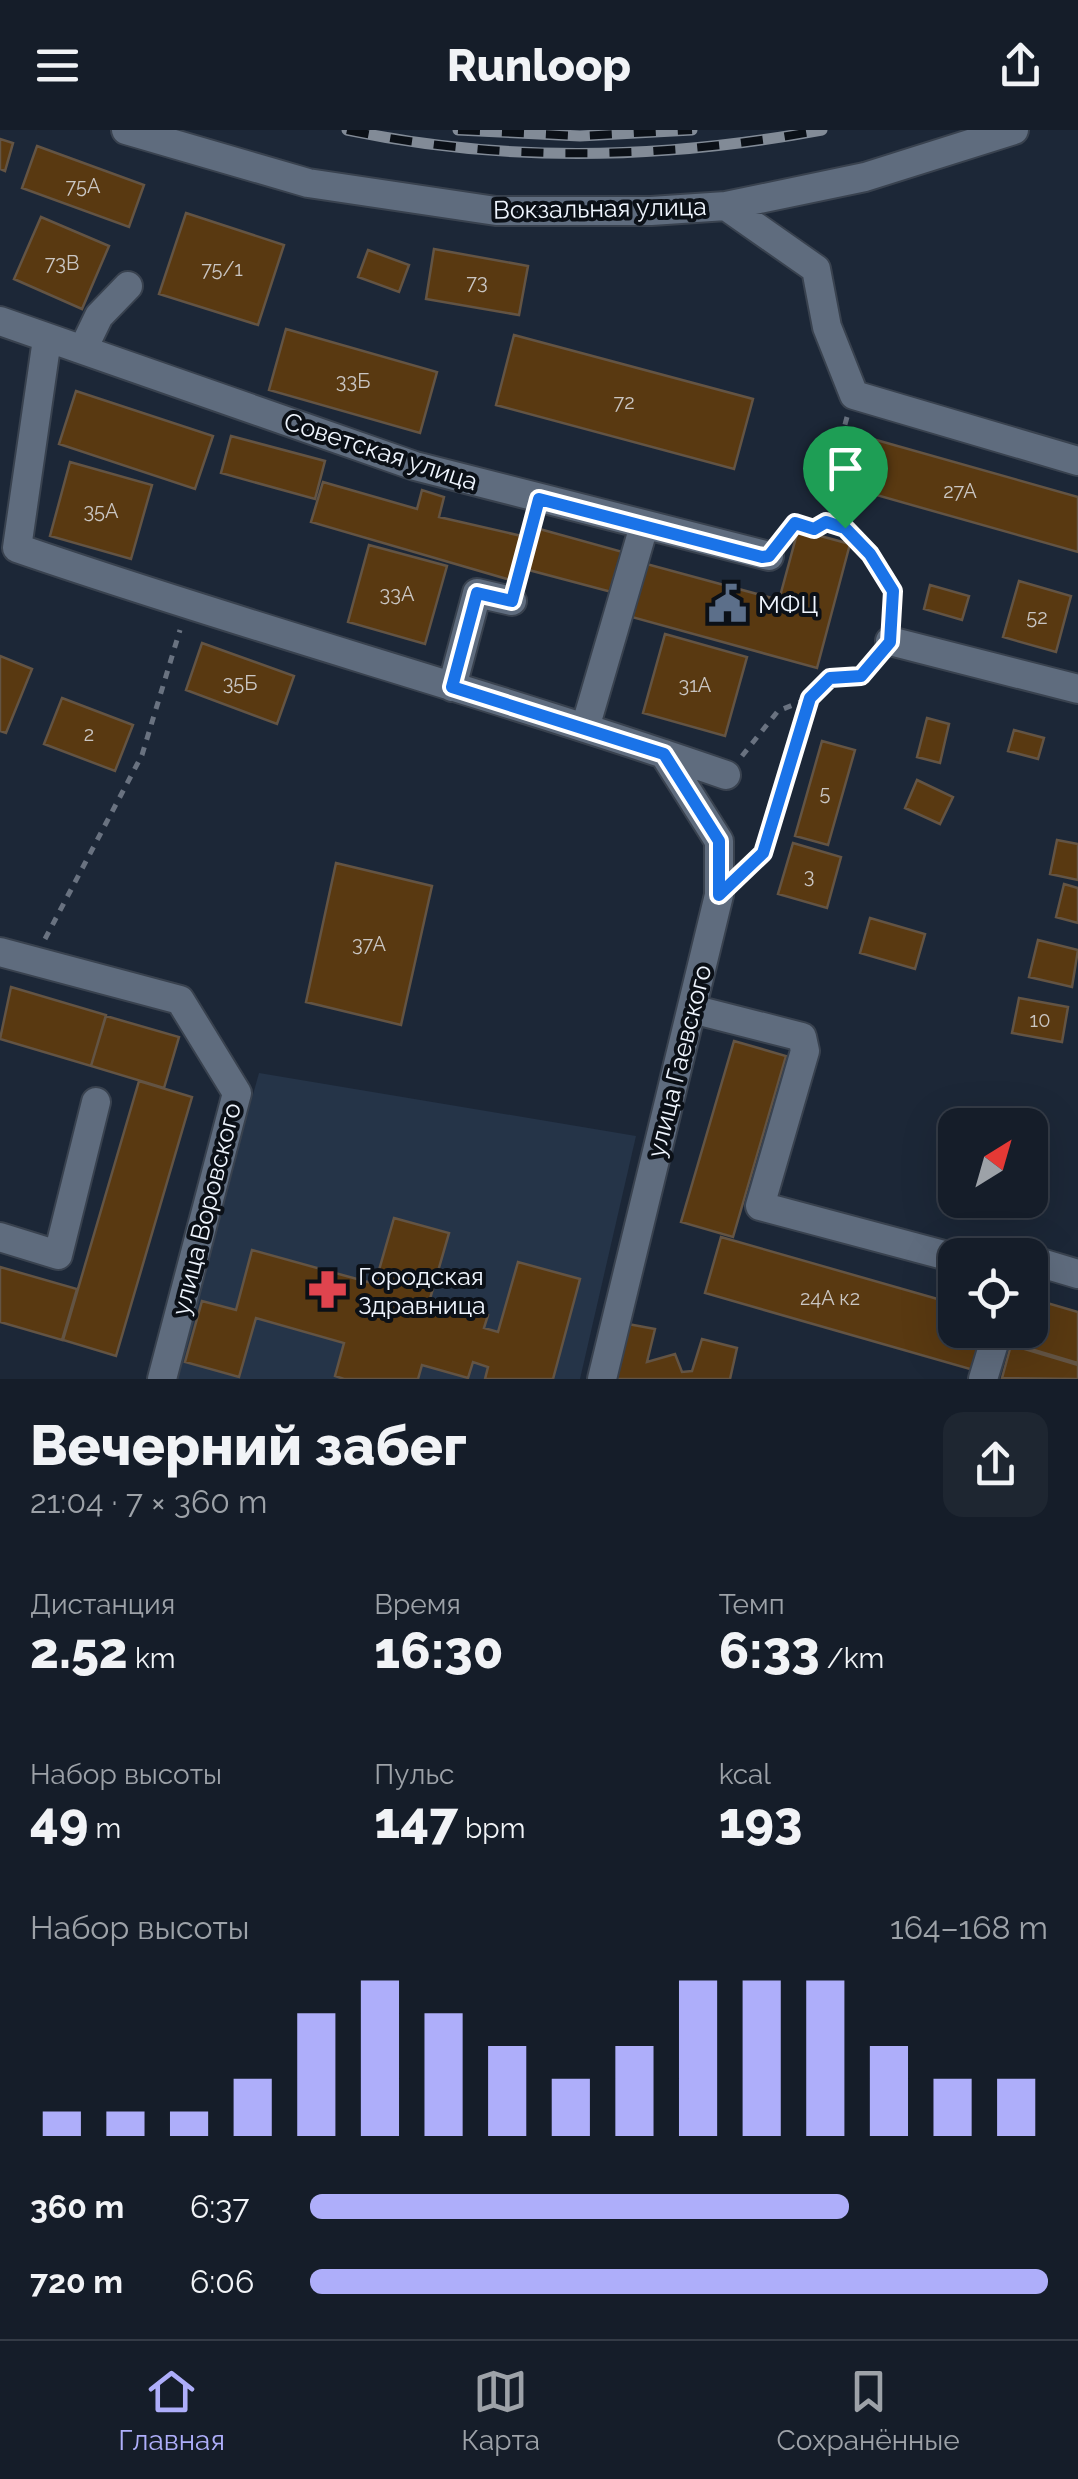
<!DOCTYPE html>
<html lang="ru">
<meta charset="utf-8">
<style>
:root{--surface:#151d29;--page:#1e2631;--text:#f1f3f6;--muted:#9da2a8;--line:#343b46;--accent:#aeaefa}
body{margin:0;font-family:Raleway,sans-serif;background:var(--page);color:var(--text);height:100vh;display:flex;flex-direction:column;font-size:38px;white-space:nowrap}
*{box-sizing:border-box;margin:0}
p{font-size:32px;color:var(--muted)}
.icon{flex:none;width:55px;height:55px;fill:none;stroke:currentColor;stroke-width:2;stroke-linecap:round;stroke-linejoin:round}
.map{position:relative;height:1249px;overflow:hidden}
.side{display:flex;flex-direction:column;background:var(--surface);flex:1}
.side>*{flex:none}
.needle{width:65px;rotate:37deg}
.tools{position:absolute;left:938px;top:978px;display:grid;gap:20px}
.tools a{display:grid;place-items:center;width:110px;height:110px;border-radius:20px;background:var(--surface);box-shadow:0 10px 40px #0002,0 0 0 2px var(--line);font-size:50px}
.pin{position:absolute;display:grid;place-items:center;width:85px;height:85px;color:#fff;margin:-102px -42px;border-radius:50% 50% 50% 0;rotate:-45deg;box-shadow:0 0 10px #0007}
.pin .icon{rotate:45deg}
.round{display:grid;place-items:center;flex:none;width:105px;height:105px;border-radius:20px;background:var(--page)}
.overview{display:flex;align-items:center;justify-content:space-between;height:170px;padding:0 30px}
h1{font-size:55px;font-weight:800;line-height:75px}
.figures{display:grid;grid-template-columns:repeat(3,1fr);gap:15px;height:170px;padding:10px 30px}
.figures div{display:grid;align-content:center}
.figures b{font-size:50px;font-weight:800}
.figures small{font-size:28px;font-weight:400}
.figures p{font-size:28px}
.chart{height:280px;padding:20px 30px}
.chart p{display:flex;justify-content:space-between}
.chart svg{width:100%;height:180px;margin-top:10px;stroke:var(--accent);stroke-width:6}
ul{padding:0 30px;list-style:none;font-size:32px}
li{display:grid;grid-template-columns:160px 120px 1fr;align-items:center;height:75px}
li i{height:25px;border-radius:12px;background:var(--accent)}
header{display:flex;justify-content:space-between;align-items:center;height:130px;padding:0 30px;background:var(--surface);font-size:45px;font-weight:800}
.tab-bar{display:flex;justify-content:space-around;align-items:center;height:140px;border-top:2px solid var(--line);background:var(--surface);font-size:28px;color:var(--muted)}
.tab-bar a{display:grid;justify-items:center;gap:5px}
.tab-bar .active{color:var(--accent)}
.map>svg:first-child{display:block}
.built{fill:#253448}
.building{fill:#593911;stroke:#635444;stroke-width:2.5}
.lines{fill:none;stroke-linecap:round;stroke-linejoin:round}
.minor-casing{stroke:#39424f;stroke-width:32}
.path{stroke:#697280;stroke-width:5;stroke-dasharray:8 8;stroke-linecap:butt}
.minor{stroke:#5f6c7e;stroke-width:28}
.rail-casing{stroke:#828b97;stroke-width:11}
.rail{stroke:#0b1017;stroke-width:8;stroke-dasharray:22;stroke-linecap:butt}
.route-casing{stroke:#fff;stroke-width:20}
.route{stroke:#1a73e8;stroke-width:12}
.labels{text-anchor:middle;stroke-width:8;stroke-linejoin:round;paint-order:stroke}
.number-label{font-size:20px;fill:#cac6c3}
.street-label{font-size:25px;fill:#eff5fe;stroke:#0b1017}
.poi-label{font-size:25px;fill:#eff5fe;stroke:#0b1017;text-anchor:start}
</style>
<header><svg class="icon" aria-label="menu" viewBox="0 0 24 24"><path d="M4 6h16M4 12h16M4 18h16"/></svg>Runloop<svg class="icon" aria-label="share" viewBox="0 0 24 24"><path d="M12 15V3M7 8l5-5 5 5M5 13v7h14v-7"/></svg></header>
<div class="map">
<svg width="1078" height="1249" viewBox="0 0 1078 1249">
<rect width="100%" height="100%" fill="#1c2737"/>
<path class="built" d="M259,943L636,1006L580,1249H174Z"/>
<path class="building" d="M0,9L13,13L5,41L0,39Z
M37,16L144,55L129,97L22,58Z
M186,83L284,115L258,195L159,164Z
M41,87L109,116L82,179L14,149Z
M434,119L528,136L519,185L426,169Z
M368,120L409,135L399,162L358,147Z
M286,199L437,242L420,303L269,260Z
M514,205L753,269L734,339L496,275Z
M76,261L213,306L195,359L59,314Z
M855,304L1078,367V422L841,355Z
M231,306L325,331L315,369L221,343Z
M70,332L152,355L131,429L50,406Z
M323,352L417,379L422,360L444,367L439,387L526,407L514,451L311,392Z
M536,398L630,424L619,464L525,439Z
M798,400L850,414L817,538L628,486L643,433L779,470Z
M369,415L447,436L425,514L348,492Z
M1019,451L1071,466L1056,522L1003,507Z
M930,455L969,466L962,490L924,479Z
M665,504L747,527L725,606L643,583Z
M202,513L294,546L277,594L186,560Z
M0,526L32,539L6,603L0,601Z
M62,568L133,595L115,641L44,614Z
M927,588L949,594L940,633L917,627Z
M1014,600L1044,608L1038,629L1008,621Z
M822,611L855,620L828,715L795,706Z
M917,650L953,667L940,694L905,678Z
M1057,710L1078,714V750L1050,744Z
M793,713L841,727L827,778L778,764Z
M336,733L432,756L401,895L306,872Z
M1064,754L1078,758V793L1056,787Z
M870,788L925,804L915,839L860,823Z
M1038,810L1078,820L1072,857L1029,847Z
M11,857L106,885L91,936L0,909Z
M1019,868L1068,877L1062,912L1012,903Z
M106,886L179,907L164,958L91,936Z
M734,911L786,926L733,1107L681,1092Z
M139,951L192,967L116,1226L63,1210Z
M394,1088L449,1103L430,1169L488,1185L484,1198L498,1202L518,1132L580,1149L553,1249H485L488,1237L473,1232L468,1248L422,1235L418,1249H344L335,1246L344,1213L256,1188L239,1247L185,1232L202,1171L236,1180L252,1120L375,1154Z
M721,1107L955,1174V1200H989L977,1241L705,1163Z
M0,1137L77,1159L62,1210L0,1192Z
M1030,1168L1078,1182V1233L1014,1214L1018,1200H1030Z
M628,1194L655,1199L647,1232L675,1224L682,1242L692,1241L702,1209L737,1218L730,1249H614Z
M1011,1215L1078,1235V1249L1002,1248Z"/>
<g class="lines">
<defs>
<path id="minor" d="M126,0L308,53L496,81H651L726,76L865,47L1014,0
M726,76L816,139L827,197L854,265L1078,331
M0,191L415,336L769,426
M47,209L17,418C252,499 492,564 726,645
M83,219L99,186L128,156
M890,511L1078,559
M452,557L477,463L512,471
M585,598L644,396
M0,822L180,870L237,963L162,1249
M692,879L802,907L805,921L760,1076L955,1128
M0,1107L58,1125L96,972
M1030,1138L1041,1133L1078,1144
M602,1249L719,765V711L664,624
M983,1249L998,1200"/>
</defs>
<use href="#minor" class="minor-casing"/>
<path class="path" d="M847,287C837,323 828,366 847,402C851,411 862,416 869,423C886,443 893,462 892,486
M816,398L825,392L845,399
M783,408L795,393L848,405
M518,448L533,391
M742,626L778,581L810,568
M746,739L763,723L810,568L830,548L861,546L874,532
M45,809L142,625L180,500"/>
<use href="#minor" class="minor"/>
<defs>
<path id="rail" d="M347,0C504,33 666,29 822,0
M458,0L580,6L692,0"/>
</defs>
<use href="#rail" class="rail-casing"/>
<use href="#rail" class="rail"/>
</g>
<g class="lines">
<defs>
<path id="route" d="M539,369L762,427L769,426L795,393L814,399L826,392L845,398L870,424L893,461L890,512L861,546L830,548L810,568L763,723L719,765V711L664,624L452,557L477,463L512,471Z"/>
</defs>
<use href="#route" class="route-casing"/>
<use href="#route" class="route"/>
</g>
<defs>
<symbol id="civic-bare" viewBox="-9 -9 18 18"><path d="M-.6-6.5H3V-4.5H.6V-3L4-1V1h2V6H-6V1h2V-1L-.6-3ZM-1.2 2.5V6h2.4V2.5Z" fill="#5c6f8a" stroke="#0b1017" stroke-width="2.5" paint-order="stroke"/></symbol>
<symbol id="pharmacy-bare" viewBox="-9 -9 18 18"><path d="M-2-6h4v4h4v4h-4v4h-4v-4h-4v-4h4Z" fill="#e0444e" stroke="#0b1017" stroke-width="2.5" paint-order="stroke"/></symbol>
</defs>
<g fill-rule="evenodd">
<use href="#civic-bare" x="700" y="446" width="55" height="55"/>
<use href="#pharmacy-bare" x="300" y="1132" width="55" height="55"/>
</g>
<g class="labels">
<g class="number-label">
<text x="83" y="63">75А</text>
<text x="62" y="140">73В</text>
<text x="222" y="146">75/1</text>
<text x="477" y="159">73</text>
<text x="353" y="258">33Б</text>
<text x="624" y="279">72</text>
<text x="960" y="368">27А</text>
<text x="101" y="388">35А</text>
<text x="397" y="471">33А</text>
<text x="1037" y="494">52</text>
<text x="240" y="560">35Б</text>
<text x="695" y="562">31А</text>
<text x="89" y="611">2</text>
<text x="825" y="670">5</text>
<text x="809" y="753">3</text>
<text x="369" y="821">37А</text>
<text x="1040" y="897">10</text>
<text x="830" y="1175">24А к2</text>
</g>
<g class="street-label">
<text transform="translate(600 78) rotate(-1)" y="9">Вокзальная улица</text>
<text transform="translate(381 321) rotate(18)" y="9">Советская улица</text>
<text transform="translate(679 931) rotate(-76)" y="9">улица Гаевского</text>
<text transform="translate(206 1079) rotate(-76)" y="9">улица Воровского</text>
</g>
<g class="poi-label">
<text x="758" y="483">МФЦ</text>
<text x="358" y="1155">Городская<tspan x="358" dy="29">Здравница</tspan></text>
</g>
</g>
</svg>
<div class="tools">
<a><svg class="needle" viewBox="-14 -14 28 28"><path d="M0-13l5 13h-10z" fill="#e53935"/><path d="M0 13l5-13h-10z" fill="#9da2a8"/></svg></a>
<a><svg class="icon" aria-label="locate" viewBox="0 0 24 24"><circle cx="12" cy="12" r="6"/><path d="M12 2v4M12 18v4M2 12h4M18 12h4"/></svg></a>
</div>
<div class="pin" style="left:845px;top:398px;background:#1e9e55"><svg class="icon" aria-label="arrive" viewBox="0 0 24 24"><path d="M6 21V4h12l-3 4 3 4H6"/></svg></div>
</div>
<section class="side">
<div class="overview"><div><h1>Вечерний забег</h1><p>21:04 · 7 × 360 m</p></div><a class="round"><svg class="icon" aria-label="share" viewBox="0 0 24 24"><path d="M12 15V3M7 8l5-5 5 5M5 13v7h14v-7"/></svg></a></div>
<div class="figures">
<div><p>Дистанция</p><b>2.52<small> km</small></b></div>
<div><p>Время</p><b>16:30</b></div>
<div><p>Темп</p><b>6:33<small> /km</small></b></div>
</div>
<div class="figures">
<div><p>Набор высоты</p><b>49<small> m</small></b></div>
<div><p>Пульс</p><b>147<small> bpm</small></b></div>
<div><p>kcal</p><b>193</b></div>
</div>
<div class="chart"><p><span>Набор высоты</span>164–168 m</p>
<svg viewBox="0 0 160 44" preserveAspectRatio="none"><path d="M5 44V38M15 44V38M25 44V38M35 44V30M45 44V14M55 44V6M65 44V14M75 44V22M85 44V30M95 44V22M105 44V6M115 44V6M125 44V6M135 44V22M145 44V30M155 44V30"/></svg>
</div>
<ul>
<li><b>360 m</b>6:37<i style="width:73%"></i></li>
<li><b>720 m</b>6:06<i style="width:100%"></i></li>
</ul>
</section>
<nav class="tab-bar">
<a class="active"><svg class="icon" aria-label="home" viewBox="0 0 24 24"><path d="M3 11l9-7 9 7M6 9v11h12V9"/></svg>Главная</a>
<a><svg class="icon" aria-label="map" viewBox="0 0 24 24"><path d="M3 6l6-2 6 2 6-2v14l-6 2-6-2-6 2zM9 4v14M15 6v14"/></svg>Карта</a>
<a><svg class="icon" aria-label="saved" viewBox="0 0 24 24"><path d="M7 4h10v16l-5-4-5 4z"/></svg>Сохранённые</a>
</nav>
